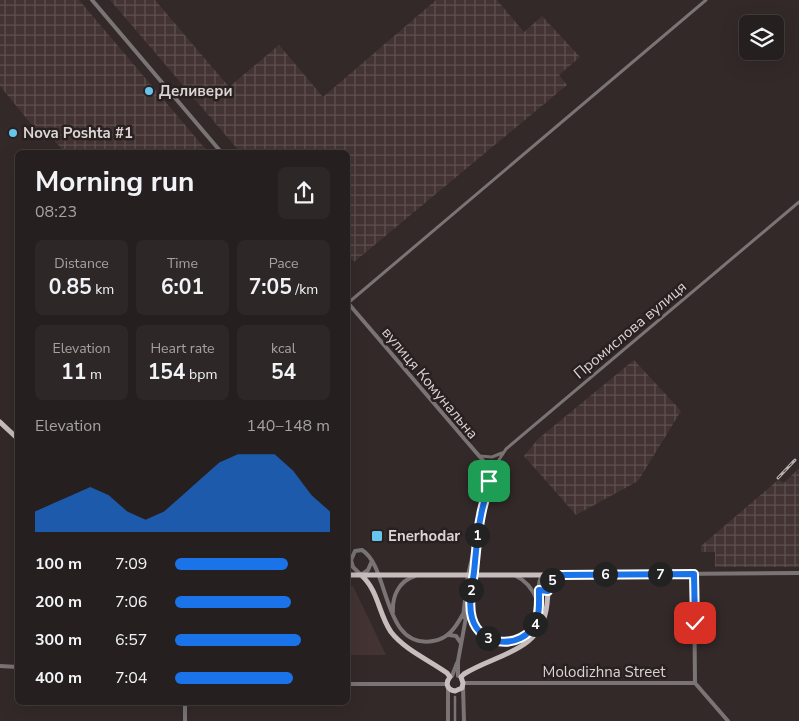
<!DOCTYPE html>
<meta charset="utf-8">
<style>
:root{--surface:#261f1f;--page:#2e2728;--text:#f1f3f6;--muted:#a4a2a4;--line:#423d3d;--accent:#1a73e8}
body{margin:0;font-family:"Nunito Sans",sans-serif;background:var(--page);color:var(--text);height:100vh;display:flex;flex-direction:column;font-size:19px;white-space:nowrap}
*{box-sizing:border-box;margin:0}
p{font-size:16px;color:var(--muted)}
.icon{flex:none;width:28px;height:28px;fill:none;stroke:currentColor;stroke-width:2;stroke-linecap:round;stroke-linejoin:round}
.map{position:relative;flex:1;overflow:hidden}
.drawer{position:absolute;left:15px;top:150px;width:335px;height:555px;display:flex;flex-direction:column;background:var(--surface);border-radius:8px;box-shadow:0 5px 20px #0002,0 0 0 1px var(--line)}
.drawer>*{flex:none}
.tools{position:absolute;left:739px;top:15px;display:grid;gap:10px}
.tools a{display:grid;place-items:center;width:45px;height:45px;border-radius:8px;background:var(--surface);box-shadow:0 5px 20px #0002,0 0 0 1px var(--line);font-size:25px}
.pin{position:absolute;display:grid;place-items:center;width:42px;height:42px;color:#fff;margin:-21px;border-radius:10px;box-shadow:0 2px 8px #0006}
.km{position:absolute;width:25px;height:25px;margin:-12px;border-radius:50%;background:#222;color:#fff;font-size:14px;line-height:25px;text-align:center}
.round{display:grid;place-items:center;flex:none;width:52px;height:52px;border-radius:8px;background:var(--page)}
.headline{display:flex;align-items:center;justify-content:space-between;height:85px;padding:0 20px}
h1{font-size:28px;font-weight:700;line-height:38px}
.metrics{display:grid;grid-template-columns:repeat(3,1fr);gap:8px;height:85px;padding:5px 20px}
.metrics div{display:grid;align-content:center;border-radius:8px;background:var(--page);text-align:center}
.metrics b{font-size:21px;font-weight:700}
.metrics small{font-size:14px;font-weight:400}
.metrics p{font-size:14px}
.chart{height:140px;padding:10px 20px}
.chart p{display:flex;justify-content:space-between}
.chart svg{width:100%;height:90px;margin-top:5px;fill:var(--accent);opacity:.7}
ul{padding:0 20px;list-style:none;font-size:16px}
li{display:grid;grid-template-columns:80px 60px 1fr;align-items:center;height:38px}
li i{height:12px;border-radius:6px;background:var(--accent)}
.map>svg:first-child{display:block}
.built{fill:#433433}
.industrial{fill:url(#industrial-grid)}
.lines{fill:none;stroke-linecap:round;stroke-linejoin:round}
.pedestrian{stroke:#7a7474;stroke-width:2.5}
.minor{stroke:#7a7474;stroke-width:3}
.tertiary{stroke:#7a7474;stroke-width:4}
.primary{stroke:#c7bdbc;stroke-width:5}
.rail-casing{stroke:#b9b1b1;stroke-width:3}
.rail{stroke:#292020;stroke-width:1;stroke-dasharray:4;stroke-linecap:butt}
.route-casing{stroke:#fff;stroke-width:10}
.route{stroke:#1a73e8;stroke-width:6}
.poi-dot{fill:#65c5ee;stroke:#292020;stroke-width:2}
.labels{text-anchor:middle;stroke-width:5;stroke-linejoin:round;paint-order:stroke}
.poi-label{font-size:15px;font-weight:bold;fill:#dbd4d4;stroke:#292020;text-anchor:start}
.street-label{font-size:15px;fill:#dbd4d4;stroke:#292020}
</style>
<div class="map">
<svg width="799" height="721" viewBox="0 0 799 721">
<defs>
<pattern id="industrial-grid" width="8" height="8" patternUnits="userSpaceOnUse" patternTransform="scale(1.25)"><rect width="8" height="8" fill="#433433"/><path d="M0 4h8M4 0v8" fill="none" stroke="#5e5050"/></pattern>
</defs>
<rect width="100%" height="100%" fill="#332929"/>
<path class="built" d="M348,586H353L386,655H348Z"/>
<path class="industrial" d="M0,0H79L208,152H64L51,136L45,141L0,86Z
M110,0H155L229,87L279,45L323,97L436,0H497L524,32L542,16L580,57L559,75L567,85L354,262L348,255V152H261L260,151L240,152Z
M634,360L681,411L638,481L576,515L524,456L538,439Z
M799,468V567H715V552H701V546L778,480L784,483Z"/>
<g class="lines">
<path class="pedestrian" d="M455,697V721"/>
<path class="minor" d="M348,303L706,0
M479,456L492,457L502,453
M490,480L497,463L506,449L799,202"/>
<path class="tertiary" d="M92,0L221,152
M348,303L486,464L489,471V481L477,538L471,590L458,661V676
M351,560L353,567L361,575L368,570L371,563
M348,567L355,551L362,550C390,567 382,650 433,641C448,639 456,627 463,614
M694,574L695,683
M516,576C527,581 533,590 537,600
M549,586L553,580L559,575
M471,602C470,637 507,659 530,630C545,613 533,592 542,575L799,573
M393,612C392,596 399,581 415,576
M463,617L468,575L474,550
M449,635L456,636L461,643
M0,666L18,667
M452,676L457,663
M463,683H695L728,721
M348,684H447
M463,686L464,721
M185,702V721
M448,721V687"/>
<path class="primary" d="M0,422L18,439
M348,575H543C550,585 548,592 547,604C542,652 498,653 464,674L461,677L463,683L462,688L455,691C447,690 445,683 450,677L447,673C429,660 405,650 391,632C378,613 379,591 361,575"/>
<defs>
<path id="rail" d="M778,478L795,460"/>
</defs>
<use href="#rail" class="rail-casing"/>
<use href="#rail" class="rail"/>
</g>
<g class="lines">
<defs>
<path id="route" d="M489,481C487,493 483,504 481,515C477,534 476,553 474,572C472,587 468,604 472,618C480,647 521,650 535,624C540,614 539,602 539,590L548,591L551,582L559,575L694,574L695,623"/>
</defs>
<use href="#route" class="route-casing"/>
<use href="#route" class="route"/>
</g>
<g class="poi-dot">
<circle cx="149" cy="91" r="5"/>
<circle cx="13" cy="133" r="5"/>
<rect x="371" y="530" width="12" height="12" rx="2.5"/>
</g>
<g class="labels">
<g class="poi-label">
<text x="159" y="96">Деливери</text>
<text x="23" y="138">Nova Poshta #1</text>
<text x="388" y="541">Enerhodar</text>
</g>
<g class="street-label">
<text transform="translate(630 330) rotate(-40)" y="5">Промислова вулиця</text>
<text transform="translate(430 383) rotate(50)" y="5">вулиця Комунальна</text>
<text x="604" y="677">Molodizhna Street</text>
</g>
</g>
</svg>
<div class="tools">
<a><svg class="icon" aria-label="layers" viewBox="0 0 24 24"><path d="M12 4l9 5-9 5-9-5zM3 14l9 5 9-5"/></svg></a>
</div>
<div class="pin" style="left:489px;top:481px;background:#1e9e55"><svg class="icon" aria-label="arrive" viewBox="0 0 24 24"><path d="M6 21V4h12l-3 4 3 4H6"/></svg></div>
<div class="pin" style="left:695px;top:623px;background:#d93025"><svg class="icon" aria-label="check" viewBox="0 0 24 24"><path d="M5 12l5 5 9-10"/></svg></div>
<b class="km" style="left:477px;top:535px">1</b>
<b class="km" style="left:471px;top:590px">2</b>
<b class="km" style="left:488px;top:638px">3</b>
<b class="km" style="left:535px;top:624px">4</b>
<b class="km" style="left:552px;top:580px">5</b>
<b class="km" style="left:605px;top:574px">6</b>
<b class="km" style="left:660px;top:574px">7</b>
<section class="drawer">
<div class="headline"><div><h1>Morning run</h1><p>08:23</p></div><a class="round"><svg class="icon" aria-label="share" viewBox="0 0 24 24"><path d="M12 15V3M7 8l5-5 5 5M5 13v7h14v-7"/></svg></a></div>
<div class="metrics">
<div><p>Distance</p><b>0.85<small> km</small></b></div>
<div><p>Time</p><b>6:01</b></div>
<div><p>Pace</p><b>7:05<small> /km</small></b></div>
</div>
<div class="metrics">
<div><p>Elevation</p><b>11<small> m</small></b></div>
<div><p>Heart rate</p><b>154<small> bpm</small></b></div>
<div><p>kcal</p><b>54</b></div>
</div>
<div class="chart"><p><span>Elevation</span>140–148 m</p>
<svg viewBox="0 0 160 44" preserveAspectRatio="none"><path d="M0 44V34L10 30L20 26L30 22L40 26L50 34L60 38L70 34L80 26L90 18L100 10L110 6L120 6L130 6L140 14L150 26L160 34V44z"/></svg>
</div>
<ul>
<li><b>100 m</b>7:09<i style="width:73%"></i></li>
<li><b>200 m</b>7:06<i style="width:75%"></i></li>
<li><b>300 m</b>6:57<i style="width:81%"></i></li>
<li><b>400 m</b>7:04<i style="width:76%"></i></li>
</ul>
</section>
</div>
